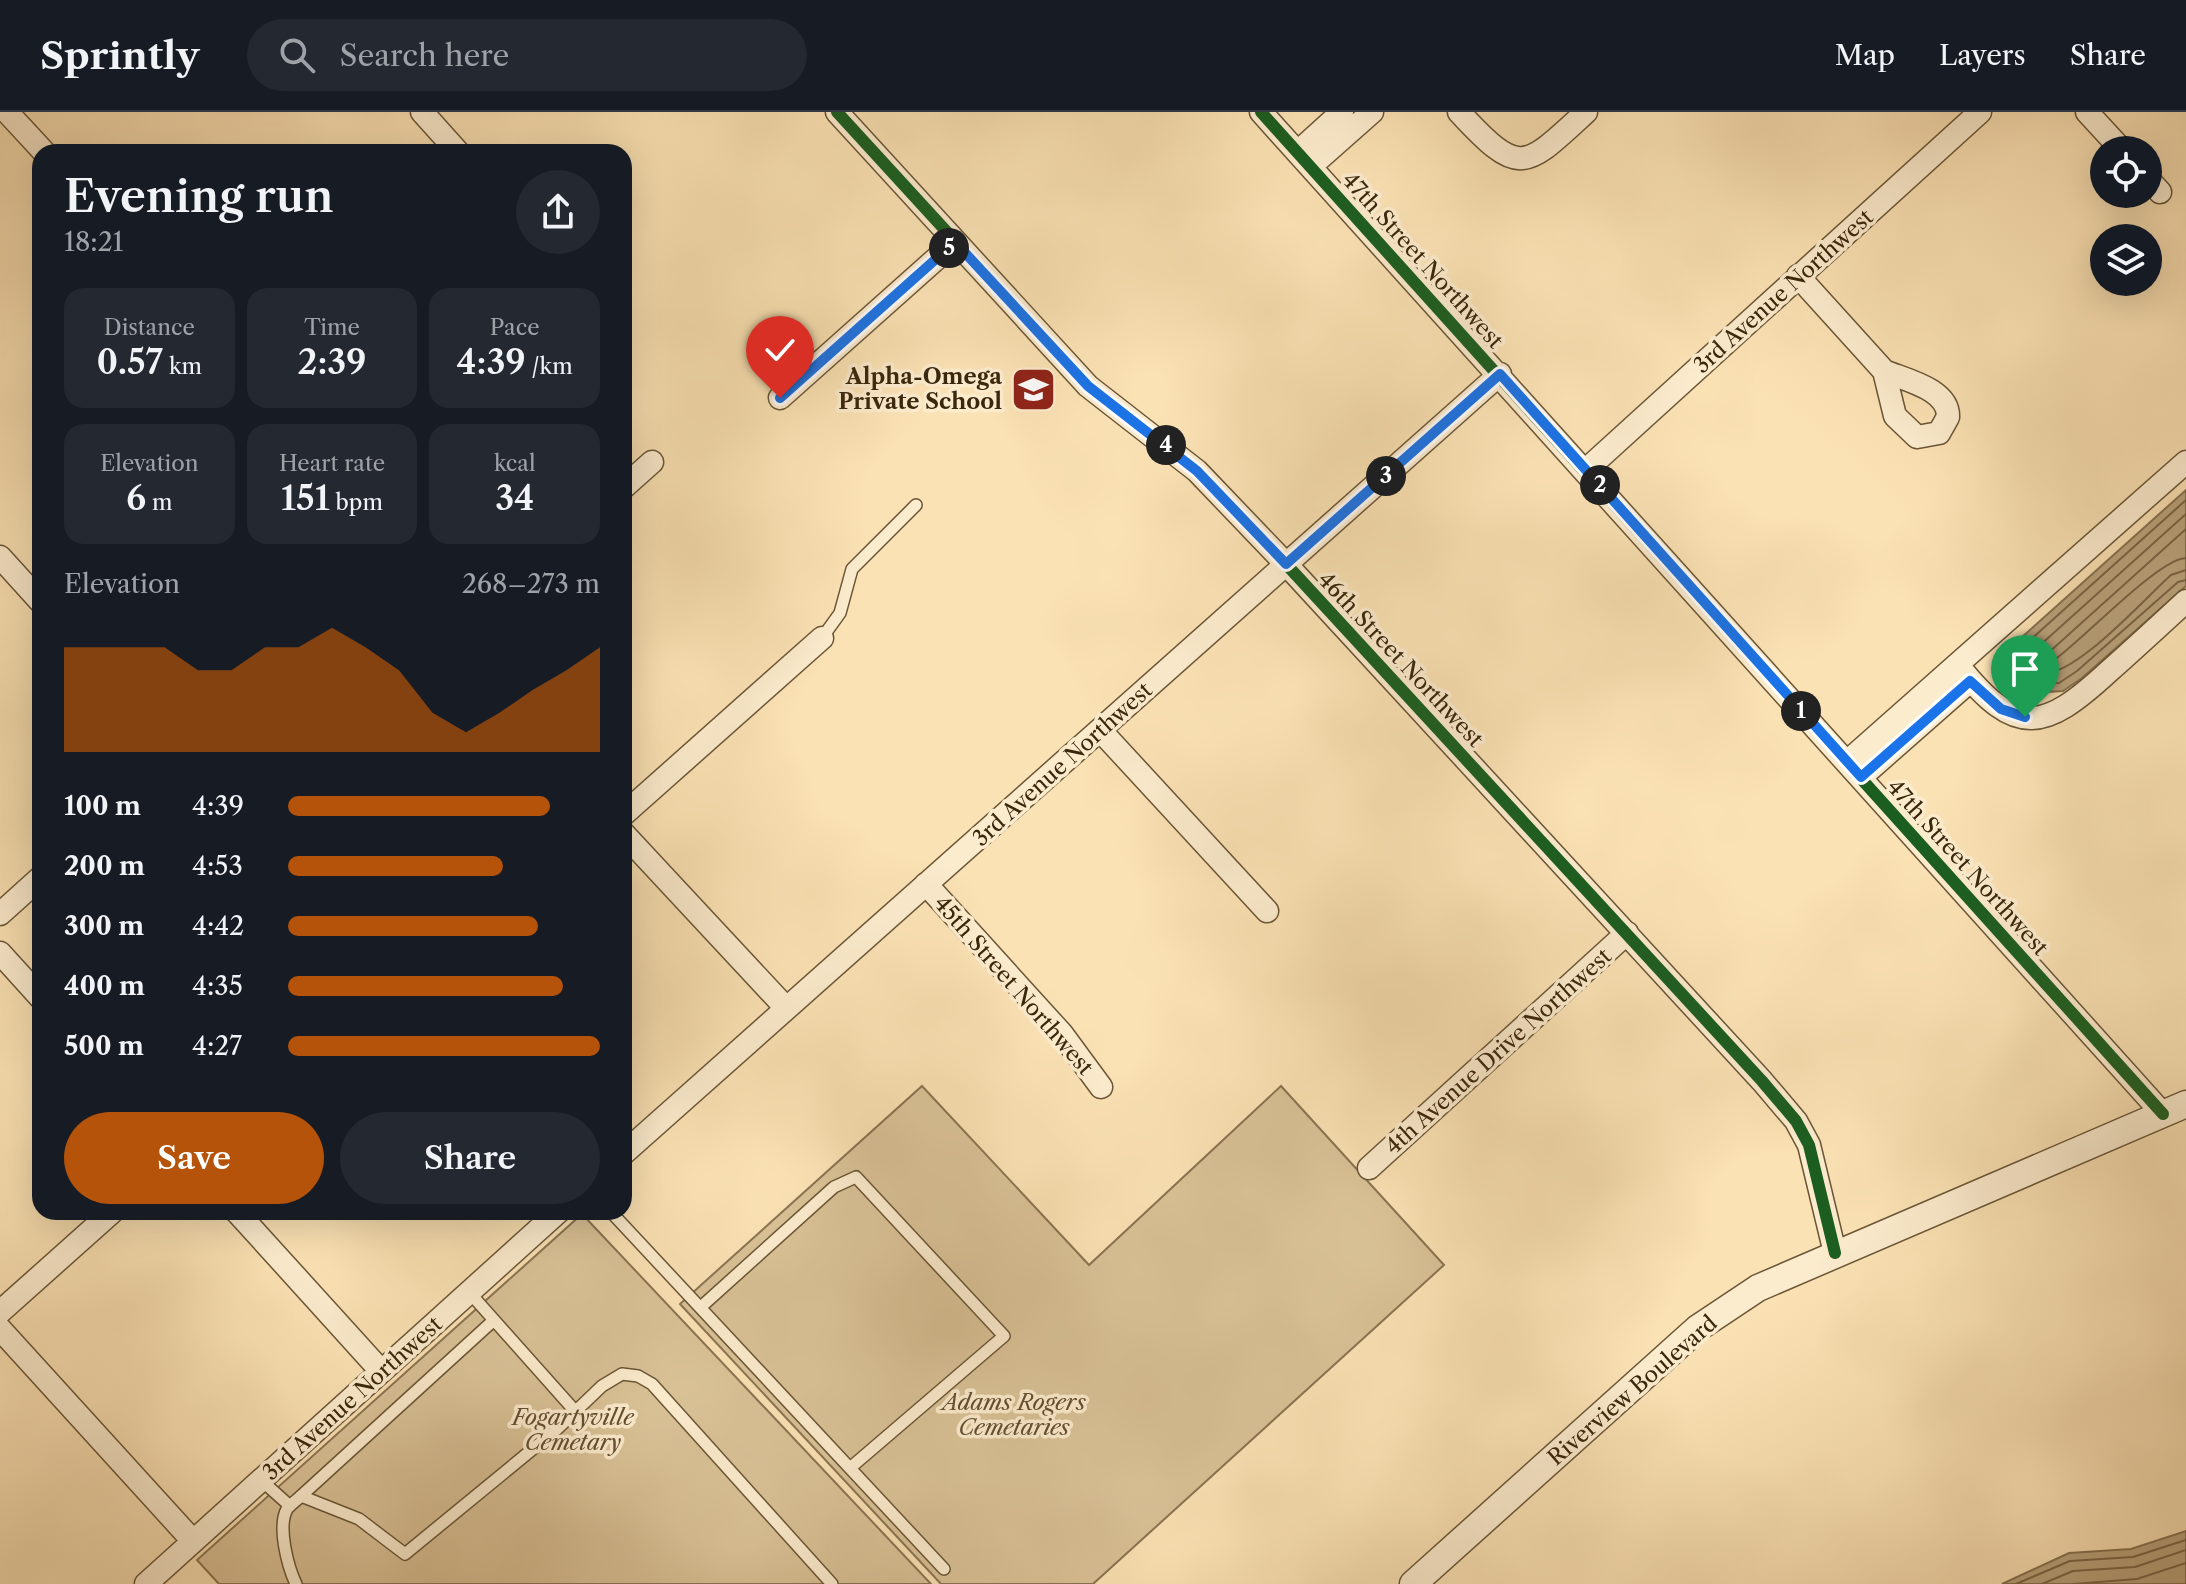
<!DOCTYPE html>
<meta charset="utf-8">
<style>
:root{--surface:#171b24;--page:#242831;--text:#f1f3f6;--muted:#9ea1a6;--line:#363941;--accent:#b45309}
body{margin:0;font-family:"Libre Caslon Text",serif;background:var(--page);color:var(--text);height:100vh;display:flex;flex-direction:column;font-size:30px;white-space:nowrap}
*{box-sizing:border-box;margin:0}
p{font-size:26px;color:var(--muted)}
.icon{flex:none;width:44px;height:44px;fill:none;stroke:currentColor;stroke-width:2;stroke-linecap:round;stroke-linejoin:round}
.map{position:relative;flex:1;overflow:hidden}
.panel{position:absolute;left:32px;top:32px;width:600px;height:1076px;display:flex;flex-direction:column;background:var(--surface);border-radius:24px;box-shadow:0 8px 32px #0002}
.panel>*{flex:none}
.buttons{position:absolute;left:2090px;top:24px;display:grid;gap:16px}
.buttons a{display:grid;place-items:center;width:72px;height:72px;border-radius:50%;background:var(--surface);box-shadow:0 8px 32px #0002;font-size:40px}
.pin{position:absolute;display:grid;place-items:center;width:68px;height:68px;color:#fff;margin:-82px -34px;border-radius:50% 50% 50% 0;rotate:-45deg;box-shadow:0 0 8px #0007}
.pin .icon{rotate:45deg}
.km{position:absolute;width:40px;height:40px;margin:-20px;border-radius:50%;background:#222;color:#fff;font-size:22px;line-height:40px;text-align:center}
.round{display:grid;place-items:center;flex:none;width:84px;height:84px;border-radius:42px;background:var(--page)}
.overview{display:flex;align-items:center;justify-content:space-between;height:136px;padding:0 32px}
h1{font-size:44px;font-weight:600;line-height:60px}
.metrics{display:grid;grid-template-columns:repeat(3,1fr);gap:12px;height:136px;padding:8px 32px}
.metrics div{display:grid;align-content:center;border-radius:20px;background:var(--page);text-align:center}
.metrics b{font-size:34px;font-weight:600}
.metrics small{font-size:22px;font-weight:400}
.metrics p{font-size:22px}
.chart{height:224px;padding:16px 32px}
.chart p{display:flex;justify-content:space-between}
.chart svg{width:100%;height:144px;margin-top:8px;fill:var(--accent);opacity:.7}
.action{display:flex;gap:16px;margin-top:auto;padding:16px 32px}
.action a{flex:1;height:92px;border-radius:48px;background:var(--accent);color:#fff;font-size:32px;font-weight:600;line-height:92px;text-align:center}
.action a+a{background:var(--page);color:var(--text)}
ul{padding:0 32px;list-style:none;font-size:26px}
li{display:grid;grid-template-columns:128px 96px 1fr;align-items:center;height:60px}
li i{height:20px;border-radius:10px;background:var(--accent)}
header{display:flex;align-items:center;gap:48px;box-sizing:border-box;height:112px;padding:0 40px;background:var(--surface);border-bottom:2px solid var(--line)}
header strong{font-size:38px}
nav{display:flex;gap:44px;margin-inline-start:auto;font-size:28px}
.search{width:560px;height:72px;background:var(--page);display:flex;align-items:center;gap:20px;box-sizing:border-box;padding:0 28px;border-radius:44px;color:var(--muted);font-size:30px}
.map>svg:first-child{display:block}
.green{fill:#dac297;stroke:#8a7452;stroke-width:2}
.water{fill:#b9a27b;stroke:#86714f;stroke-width:2}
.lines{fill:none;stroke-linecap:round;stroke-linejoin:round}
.shore{stroke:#7a6444;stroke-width:2}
.service-casing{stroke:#6a5636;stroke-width:14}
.minor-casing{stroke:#6a5636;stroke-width:25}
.tertiary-casing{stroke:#6a5636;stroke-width:29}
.service{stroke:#fcecce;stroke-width:11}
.minor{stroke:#fcecce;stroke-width:22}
.tertiary{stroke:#fcecce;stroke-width:26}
.cycleway-casing{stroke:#fcecce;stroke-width:17}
.cycleway{stroke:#1b5e20;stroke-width:12}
.route-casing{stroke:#fff;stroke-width:16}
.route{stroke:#1a73e8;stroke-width:10}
.labels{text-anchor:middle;stroke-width:7;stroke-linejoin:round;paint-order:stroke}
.street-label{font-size:22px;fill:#3a270c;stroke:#fcecce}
.poi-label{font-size:22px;font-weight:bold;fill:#3a270c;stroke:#fcecce;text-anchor:end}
.park-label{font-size:22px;font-style:italic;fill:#624e2f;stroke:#fcecce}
</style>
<header>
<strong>Sprintly</strong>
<div class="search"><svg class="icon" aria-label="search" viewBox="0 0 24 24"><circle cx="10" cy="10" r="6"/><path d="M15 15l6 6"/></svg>Search here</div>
<nav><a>Map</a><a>Layers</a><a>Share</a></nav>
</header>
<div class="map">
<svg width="2186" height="1472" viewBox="0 0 2186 1472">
<rect width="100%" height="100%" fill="#fbe2b4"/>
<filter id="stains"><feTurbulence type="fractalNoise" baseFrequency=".0025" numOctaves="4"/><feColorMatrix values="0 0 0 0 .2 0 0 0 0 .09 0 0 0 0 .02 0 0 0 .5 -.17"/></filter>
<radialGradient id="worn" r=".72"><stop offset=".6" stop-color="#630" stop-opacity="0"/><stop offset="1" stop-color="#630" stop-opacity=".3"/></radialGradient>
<path class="green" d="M922,974L1089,1153L1281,974L1444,1153L1093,1472H941L680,1192Z
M582,1102L931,1472H219L197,1448Z"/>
<path class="water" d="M2186,378V474L2082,566L2063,579L2033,581L2010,552L2022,525Z
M2186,1419V1472H2002L2069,1441L2131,1437Z"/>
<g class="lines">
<path class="shore" d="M2186,388L2029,529L2021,552L2037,572L2059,571L2077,559L2178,470L2186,468
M2186,402L2038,535L2032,551L2042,562C2078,562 2143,488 2171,463L2186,458
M2186,417L2047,542V548L2053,549C2083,528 2158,447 2186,446
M2016,1472L2070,1449L2133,1445L2186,1428
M2042,1472L2073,1459L2135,1455L2186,1438
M2073,1472L2137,1467L2186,1451"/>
<defs>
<path id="service" d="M822,526L840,501L852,457L916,393
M611,1100L944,1457
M469,1180L575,1299
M702,1194L834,1075L856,1065L1004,1224L850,1356
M261,1368L290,1394
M301,1384L494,1208
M296,1472C288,1455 277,1415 287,1397C290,1393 297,1388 301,1384L359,1407L405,1442L556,1318L602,1274L622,1262L638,1264L652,1272L832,1472"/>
<path id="minor" d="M7,0L44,40
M422,0L458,40
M837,0L1088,274L1197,359L1286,452L1762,969L1796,1009L1809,1033L1835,1141
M1261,0L2163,1002
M1459,0C1520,66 1524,57 1586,0
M2087,0L2122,38
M1298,40L1342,0
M1311,54L1372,0
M2148,67L2160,80
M1798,164L1884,259L1895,304L1917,325L1939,321L1948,305C1949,277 1905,268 1884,259
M780,286L955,130
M1586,358L1980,0
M624,375L652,350
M0,445L40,489
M1958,553C2016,626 2044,619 2108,560C2134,537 2160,513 2186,489
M1100,618L1267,799
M1847,650L2186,350
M1861,665L1970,569
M624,702L822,526
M624,722L786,896
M926,772L1062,922L1101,975
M0,802L40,766
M0,841L40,885
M624,1041L1500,262
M1369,1056L1627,821
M237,1100L381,1259
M0,1200L112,1100
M0,1217L193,1429
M146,1472L558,1100"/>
<path id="tertiary" d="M1413,1472L1698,1216L1758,1176L2186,992"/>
</defs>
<use href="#service" class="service-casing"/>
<use href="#minor" class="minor-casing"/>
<use href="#tertiary" class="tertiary-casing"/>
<use href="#service" class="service"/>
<use href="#minor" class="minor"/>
<use href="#tertiary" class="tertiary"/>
<defs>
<path id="cycleway" d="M837,0L1088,274L1197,359L1286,452L1762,969L1796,1009L1809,1033L1835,1141
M1261,0L2163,1002"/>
</defs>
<use href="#cycleway" class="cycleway-casing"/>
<use href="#cycleway" class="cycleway"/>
</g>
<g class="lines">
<defs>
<path id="route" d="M780,286L955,130L1088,274L1197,359L1286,452L1500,262L1861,665L1970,569L2001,597L2025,605"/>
</defs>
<use href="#route" class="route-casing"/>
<use href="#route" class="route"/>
</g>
<defs>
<symbol id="school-square" viewBox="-11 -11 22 22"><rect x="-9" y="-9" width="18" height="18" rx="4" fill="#8f2418" stroke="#fcecce"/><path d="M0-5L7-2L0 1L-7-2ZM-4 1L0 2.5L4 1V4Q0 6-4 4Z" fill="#fff"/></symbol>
</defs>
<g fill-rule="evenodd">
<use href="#school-square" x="1008" y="252" width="51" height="51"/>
</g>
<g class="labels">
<g class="street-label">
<text transform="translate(1423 148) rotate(48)" y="8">47th Street Northwest</text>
<text transform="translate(1783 179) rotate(-42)" y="8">3rd Avenue Northwest</text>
<text transform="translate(1401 547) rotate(47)" y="8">46th Street Northwest</text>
<text transform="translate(1062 652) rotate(-42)" y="8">3rd Avenue Northwest</text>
<text transform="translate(1968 755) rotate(48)" y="8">47th Street Northwest</text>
<text transform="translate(1014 873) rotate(49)" y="8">45th Street Northwest</text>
<text transform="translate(1498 939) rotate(-42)" y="8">4th Avenue Drive Northwest</text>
<text transform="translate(1632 1278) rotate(-41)" y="8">Riverview Boulevard</text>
<text transform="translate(352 1286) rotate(-42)" y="8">3rd Avenue Northwest</text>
</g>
<g class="poi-label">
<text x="1002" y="272">Alpha-Omega<tspan x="1002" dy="25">Private School</tspan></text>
</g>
<g class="park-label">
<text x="1014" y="1298">Adams Rogers<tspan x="1014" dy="25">Cemetaries</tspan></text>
<text x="573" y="1313">Fogartyville<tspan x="573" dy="25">Cemetary</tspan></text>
</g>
</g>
<rect width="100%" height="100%" filter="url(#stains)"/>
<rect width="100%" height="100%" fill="url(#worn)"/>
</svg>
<div class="buttons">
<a><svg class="icon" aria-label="locate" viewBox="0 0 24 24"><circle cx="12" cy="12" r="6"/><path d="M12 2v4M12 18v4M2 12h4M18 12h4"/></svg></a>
<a><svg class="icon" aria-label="layers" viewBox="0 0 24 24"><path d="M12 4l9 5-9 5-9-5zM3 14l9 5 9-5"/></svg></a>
</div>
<div class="pin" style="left:2025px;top:605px;background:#1e9e55"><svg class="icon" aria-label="arrive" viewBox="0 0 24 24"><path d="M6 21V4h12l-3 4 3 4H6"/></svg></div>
<div class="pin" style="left:780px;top:286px;background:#d93025"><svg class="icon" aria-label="check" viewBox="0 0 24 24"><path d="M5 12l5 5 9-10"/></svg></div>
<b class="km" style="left:1801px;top:599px">1</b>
<b class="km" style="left:1600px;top:373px">2</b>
<b class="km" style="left:1386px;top:364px">3</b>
<b class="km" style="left:1166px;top:333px">4</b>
<b class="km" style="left:949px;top:136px">5</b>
<section class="panel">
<div class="overview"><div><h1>Evening run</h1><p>18:21</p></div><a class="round"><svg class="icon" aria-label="share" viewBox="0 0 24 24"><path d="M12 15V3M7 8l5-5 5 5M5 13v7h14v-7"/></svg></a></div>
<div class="metrics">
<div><p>Distance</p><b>0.57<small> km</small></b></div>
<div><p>Time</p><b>2:39</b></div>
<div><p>Pace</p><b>4:39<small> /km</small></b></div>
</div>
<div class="metrics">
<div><p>Elevation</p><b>6<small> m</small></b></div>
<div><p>Heart rate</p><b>151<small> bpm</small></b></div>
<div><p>kcal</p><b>34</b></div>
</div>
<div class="chart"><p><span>Elevation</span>268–273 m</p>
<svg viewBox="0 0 160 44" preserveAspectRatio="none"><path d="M0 44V12L10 12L20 12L30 12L40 19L50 19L60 12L70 12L80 6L90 12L100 19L110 32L120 38L130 32L140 25L150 19L160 12V44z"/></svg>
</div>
<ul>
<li><b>100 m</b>4:39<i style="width:84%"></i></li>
<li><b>200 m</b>4:53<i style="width:69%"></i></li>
<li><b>300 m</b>4:42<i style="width:80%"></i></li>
<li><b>400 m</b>4:35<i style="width:88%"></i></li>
<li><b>500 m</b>4:27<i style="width:100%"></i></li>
</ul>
<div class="action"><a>Save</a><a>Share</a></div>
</section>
</div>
